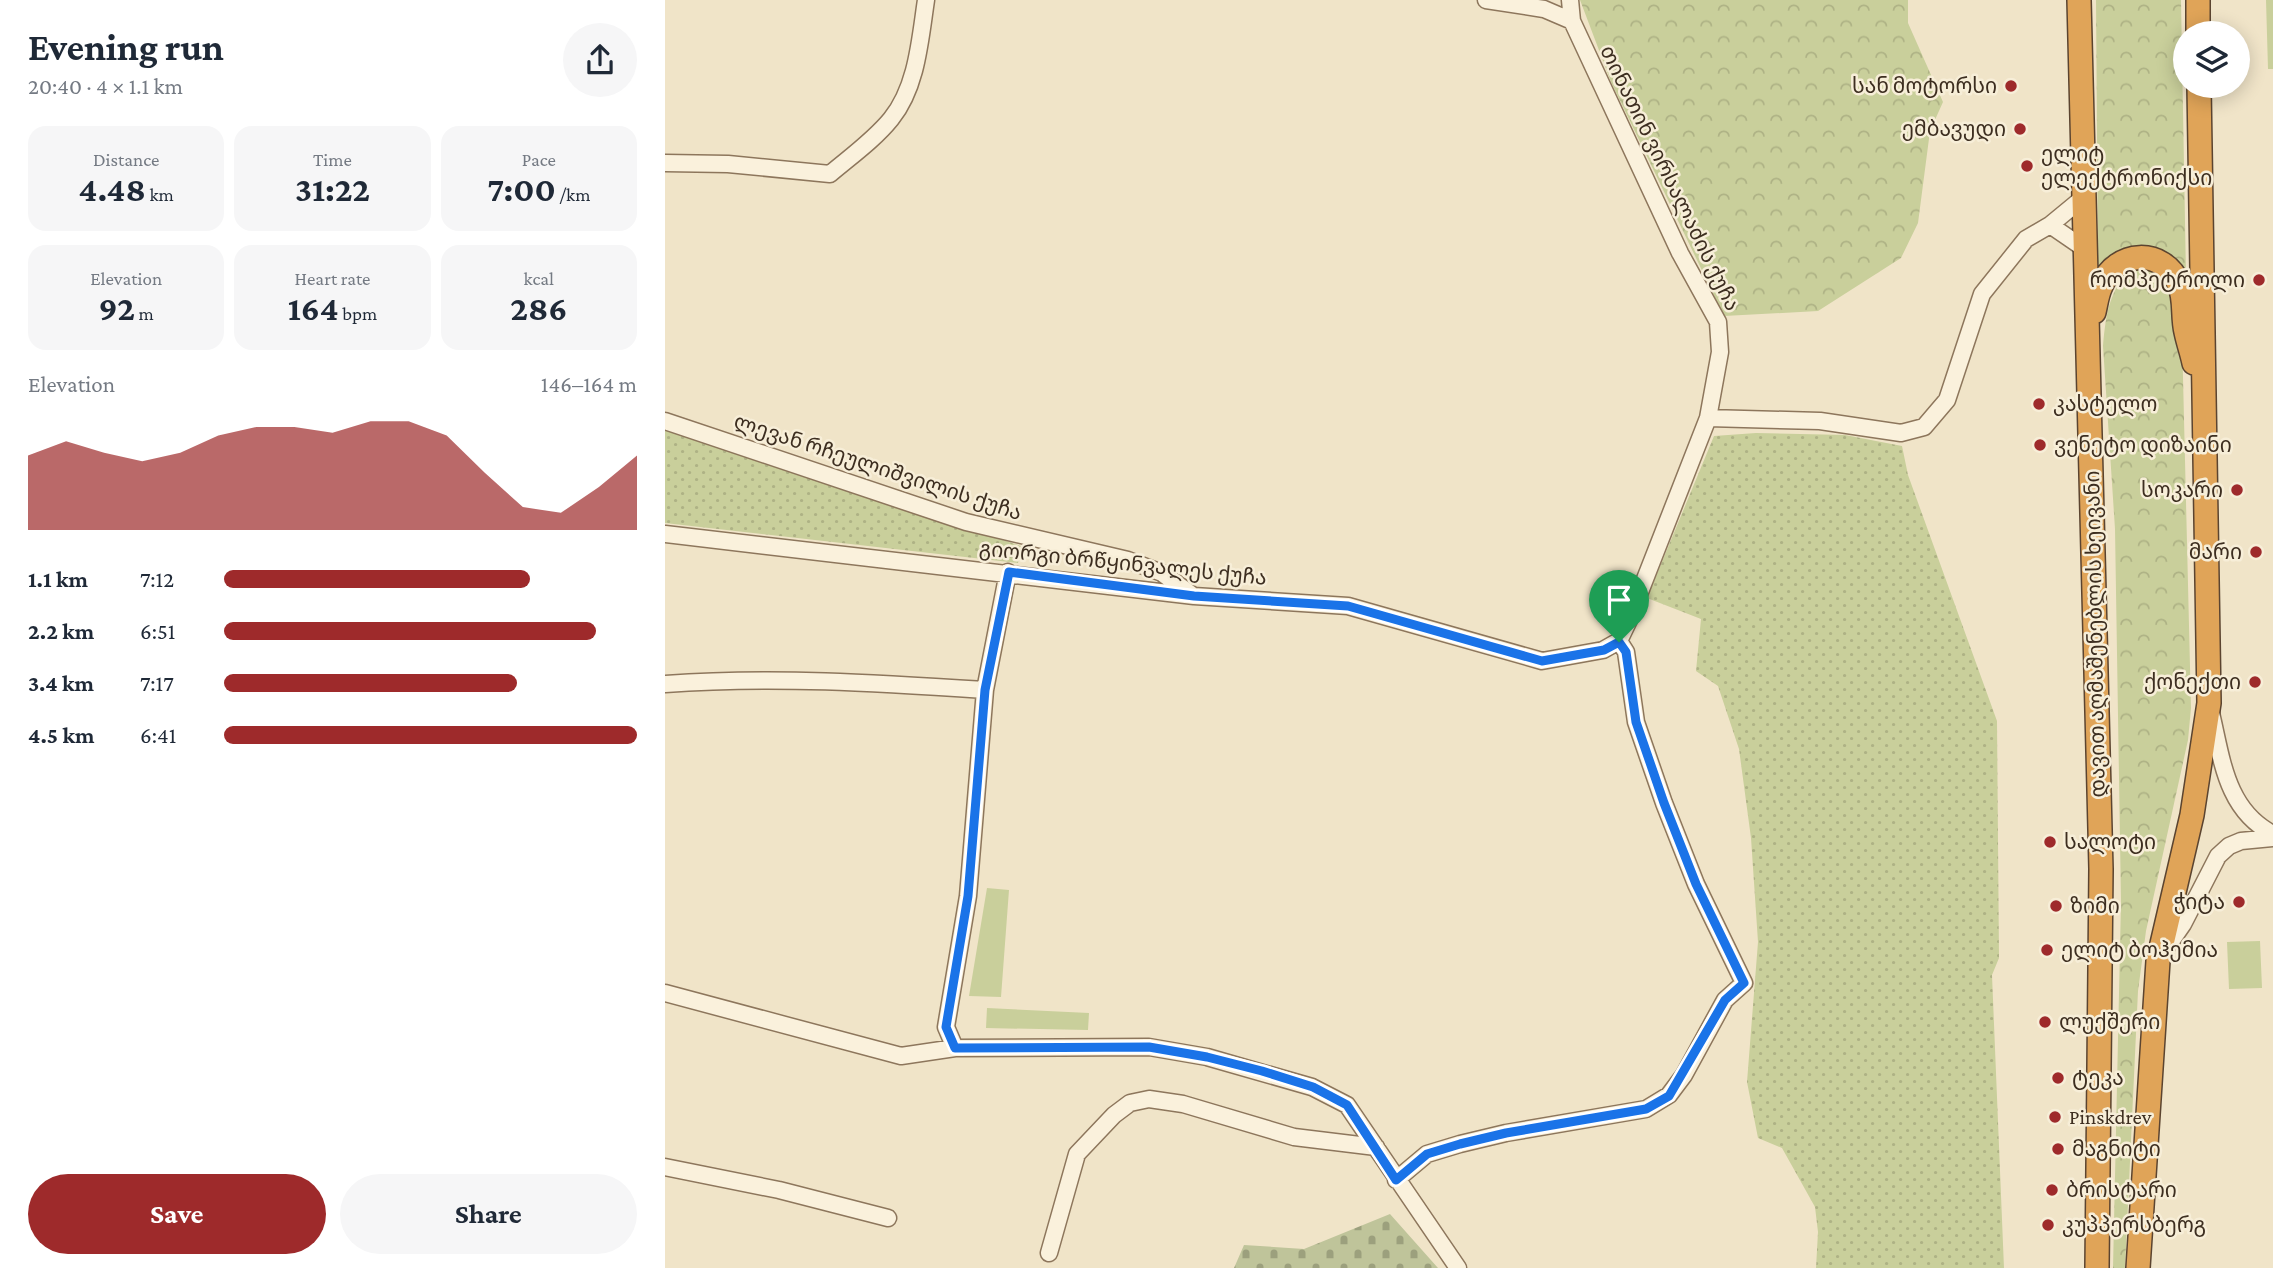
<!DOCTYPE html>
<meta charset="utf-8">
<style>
:root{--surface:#fff;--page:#f6f6f7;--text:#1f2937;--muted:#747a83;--accent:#9e2a2b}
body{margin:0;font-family:"Crimson Pro","Noto Sans Georgian",serif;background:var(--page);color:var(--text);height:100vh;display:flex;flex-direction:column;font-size:26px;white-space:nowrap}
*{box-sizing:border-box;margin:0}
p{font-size:23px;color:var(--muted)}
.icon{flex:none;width:38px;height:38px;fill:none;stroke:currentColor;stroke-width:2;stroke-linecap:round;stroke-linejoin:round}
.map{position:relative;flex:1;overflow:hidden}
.side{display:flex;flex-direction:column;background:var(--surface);width:665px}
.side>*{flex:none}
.buttons{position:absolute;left:1508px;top:21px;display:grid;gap:14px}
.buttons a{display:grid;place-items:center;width:77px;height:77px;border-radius:50%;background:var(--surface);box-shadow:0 4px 18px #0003;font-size:35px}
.pin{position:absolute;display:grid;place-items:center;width:60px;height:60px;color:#fff;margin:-72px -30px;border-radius:50% 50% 50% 0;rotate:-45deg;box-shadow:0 0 7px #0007}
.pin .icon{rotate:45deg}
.round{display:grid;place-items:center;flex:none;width:74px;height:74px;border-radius:37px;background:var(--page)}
.headline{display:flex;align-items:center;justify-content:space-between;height:119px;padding:0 28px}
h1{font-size:38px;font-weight:700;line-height:52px}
.figures{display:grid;grid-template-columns:repeat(3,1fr);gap:10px;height:119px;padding:7px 28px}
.figures div{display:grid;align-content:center;border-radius:18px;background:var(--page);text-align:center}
.figures b{font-size:35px;font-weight:700}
.figures small{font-size:19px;font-weight:400}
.figures p{font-size:19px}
.chart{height:196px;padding:14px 28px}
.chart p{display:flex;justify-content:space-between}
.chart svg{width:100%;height:126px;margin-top:7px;fill:var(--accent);opacity:.7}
.cta{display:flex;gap:14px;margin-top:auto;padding:14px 28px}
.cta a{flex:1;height:80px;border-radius:42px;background:var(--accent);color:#fff;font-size:28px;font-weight:700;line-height:80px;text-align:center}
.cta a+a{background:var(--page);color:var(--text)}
ul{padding:0 28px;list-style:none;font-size:23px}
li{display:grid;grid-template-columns:112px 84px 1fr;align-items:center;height:52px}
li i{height:18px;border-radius:9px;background:var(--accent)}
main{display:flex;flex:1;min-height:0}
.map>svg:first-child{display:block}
.grass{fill:url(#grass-dots)}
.forest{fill:url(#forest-crowns)}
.cemetery{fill:url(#cemetery-stones)}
.park{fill:#c9cf9b}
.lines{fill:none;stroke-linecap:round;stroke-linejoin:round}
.minor-casing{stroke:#8d765c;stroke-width:19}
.highway-casing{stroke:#5b4430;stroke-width:26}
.minor{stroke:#faf1dc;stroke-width:16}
.highway{stroke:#e0a458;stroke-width:23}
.route-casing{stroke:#fff;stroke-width:14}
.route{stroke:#1a73e8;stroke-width:9}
.poi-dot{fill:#9e2a2b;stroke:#f7eed8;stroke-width:2.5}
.labels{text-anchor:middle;stroke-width:5;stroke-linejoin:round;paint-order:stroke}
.poi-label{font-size:21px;fill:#3d2e20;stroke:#f7eed8;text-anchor:start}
.street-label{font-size:21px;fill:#3d2e20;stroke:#f7eed8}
</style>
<main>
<section class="side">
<div class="headline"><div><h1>Evening run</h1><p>20:40 · 4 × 1.1 km</p></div><a class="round"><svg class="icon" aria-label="share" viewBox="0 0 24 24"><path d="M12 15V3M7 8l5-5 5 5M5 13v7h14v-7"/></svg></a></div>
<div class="figures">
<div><p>Distance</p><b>4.48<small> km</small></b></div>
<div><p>Time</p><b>31:22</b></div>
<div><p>Pace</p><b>7:00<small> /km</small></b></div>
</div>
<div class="figures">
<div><p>Elevation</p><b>92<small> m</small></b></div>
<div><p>Heart rate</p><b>164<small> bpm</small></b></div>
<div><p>kcal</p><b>286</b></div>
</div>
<div class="chart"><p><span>Elevation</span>146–164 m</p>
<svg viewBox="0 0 160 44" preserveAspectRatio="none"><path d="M0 44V18L10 13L20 17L30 20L40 17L50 11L60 8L70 8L80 10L90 6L100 6L110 11L120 24L130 36L140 38L150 29L160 18V44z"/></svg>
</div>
<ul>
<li><b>1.1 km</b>7:12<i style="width:74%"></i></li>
<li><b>2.2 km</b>6:51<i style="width:90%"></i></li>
<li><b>3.4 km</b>7:17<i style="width:71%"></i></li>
<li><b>4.5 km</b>6:41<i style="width:100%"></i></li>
</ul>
<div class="cta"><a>Save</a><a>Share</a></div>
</section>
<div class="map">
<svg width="1608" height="1268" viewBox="0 0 1608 1268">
<defs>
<pattern id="grass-dots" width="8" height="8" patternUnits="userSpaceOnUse" patternTransform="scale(1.75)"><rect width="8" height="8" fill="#c9cf9b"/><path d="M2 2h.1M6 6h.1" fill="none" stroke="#aeb285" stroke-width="1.8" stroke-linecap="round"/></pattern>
<pattern id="forest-crowns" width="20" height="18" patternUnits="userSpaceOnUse" patternTransform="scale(1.75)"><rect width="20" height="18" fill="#c9cf9b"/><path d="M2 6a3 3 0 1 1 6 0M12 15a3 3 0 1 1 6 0" fill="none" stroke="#aeb285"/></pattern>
<pattern id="cemetery-stones" width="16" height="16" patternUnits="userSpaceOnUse" patternTransform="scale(1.75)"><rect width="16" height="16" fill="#bfc49a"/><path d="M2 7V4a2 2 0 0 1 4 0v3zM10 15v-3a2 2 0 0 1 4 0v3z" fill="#9ca07d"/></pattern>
</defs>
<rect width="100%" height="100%" fill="#f0e4c8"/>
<path class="grass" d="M0,427L356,546L353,563L0,523Z
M1091,433L1180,435L1237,446L1243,475L1332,721L1334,958L1327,975L1339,1268H1151L1153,1232L1150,1207L1117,1148L1093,1138L1082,1082L1093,942L1086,838L1074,749L1053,686L1031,671L1036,619L982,598L1049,436Z"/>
<path class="forest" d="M915,0H1243V23L1278,102L1265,131L1253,223L1236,258L1153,311L1059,316L946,82Z
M1431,0H1516L1521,276C1496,238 1465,238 1433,268Z
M1475,262L1504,277L1517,336L1526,708L1523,740L1481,931L1473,991L1460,1268H1448L1456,902L1450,529L1438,346C1441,312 1445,283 1475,262Z"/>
<path class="cemetery" d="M725,1214L773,1268H569L579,1245L639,1249Z"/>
<path class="park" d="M1601,0H1608V69H1603Z
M322,888L344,890L336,997L304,996Z
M1595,941L1597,988L1564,989L1562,942Z
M322,1008L424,1013L423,1030L321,1028Z"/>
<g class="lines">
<defs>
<path id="minor" d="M821,0L879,9L907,21
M905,0L907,21L1015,253L1053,322L1055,352L1043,418
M0,163L63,164L165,174C185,157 209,140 226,119C252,87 255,40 261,0
M1385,225L1420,249
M0,421L301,522L463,560L497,573L527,595
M0,534L529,596L683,606L877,661L938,650L954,641L964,620L1043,418L1155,421L1236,433L1259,427L1282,400L1317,294L1361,239L1385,225L1419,197
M0,684C107,676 214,683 320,690
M1546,713C1557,759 1561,810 1608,834
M1500,950L1518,924L1553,856L1564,846L1576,841L1608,838
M0,993L236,1056L290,1048L484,1047L542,1057L647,1087L682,1105L793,1268
M290,1048L281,1027L303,896L320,690L343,572
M0,1167L114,1190L223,1218
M731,1180L762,1154L795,1144L841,1133L981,1109L1004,1095L1019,1075L1060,1000L1079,983L1031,884L999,803L971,722L961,652L954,641
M384,1253L412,1154L449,1115L465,1103L484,1099L518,1104L629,1137L711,1147"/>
<path id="highway" d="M1414,0L1436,869L1432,1268
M1533,0V33
M1429,312C1431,304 1432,294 1436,286C1451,250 1498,247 1514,284C1521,299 1517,316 1521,332C1523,342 1527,353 1529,363
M1473,1268L1493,961L1527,815L1544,703L1534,86"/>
</defs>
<use href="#minor" class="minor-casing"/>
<use href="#highway" class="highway-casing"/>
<use href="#minor" class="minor"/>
<use href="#highway" class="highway"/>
</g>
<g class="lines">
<defs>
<path id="route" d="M344,572L529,596L683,606L877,661L939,650L954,642L961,652L971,722L999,803L1031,884L1079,983L1060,1000L1004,1096L981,1109L841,1133L795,1144L762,1154L731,1180L682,1105L648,1087L597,1071L542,1057L484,1047L290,1048L281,1027L303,896L320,690Z"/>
</defs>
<use href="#route" class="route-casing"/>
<use href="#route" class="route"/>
</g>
<g class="poi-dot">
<circle cx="1346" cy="86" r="7"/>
<circle cx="1355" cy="129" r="7"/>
<circle cx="1362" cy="166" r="7"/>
<circle cx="1594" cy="280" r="7"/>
<circle cx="1374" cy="404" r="7"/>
<circle cx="1375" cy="445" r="7"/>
<circle cx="1572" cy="490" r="7"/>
<circle cx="1591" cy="552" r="7"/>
<circle cx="1590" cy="682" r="7"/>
<circle cx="1385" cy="842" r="7"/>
<circle cx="1574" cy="902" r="7"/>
<circle cx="1391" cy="906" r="7"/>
<circle cx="1382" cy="950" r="7"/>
<circle cx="1380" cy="1022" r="7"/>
<circle cx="1393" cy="1078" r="7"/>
<circle cx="1390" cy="1117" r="7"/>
<circle cx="1393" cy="1149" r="7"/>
<circle cx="1387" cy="1190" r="7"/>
<circle cx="1383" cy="1225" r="7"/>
</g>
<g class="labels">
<g class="poi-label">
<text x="1332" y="93" text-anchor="end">სან მოტორსი</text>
<text x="1341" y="136" text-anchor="end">ემბავუდი</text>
<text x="1376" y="161">ელიტ<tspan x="1376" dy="24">ელექტრონიქსი</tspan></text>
<text x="1580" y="287" text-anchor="end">რომპეტროლი</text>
<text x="1388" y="411">კასტელო</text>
<text x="1389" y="452">ვენეტო დიზაინი</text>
<text x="1558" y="497" text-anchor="end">სოკარი</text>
<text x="1577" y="559" text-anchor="end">მარი</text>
<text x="1576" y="689" text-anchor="end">ქონექთი</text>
<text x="1399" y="849">სალოტი</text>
<text x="1560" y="909" text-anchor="end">ჭიტა</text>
<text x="1405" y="913">ზიმი</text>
<text x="1396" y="957">ელიტ ბოჰემია</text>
<text x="1394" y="1029">ლუქშერი</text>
<text x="1407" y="1085">ტეკა</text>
<text x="1404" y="1124">Pinskdrev</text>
<text x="1407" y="1156">მაგნიტი</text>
<text x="1401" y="1197">ბრისტარი</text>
<text x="1397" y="1232">კუპპერსბერგ</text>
</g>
<g class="street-label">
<text transform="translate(1005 178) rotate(64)" y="7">თინათინ ვირსალაძის ქუჩა</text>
<text transform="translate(213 467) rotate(18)" y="7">ლევან რჩეულიშვილის ქუჩა</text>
<text transform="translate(458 563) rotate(6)" y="7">გიორგი ბრწყინვალეს ქუჩა</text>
<text transform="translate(1430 634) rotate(-91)" y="7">დავით აღმაშენებლის ხეივანი</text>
</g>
</g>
</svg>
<div class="buttons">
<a><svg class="icon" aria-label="layers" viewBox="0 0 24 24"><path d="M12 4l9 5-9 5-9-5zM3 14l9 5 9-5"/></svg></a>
</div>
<div class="pin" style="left:954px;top:642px;background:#1e9e55"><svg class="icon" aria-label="arrive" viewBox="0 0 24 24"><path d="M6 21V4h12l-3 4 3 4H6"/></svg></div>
</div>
</main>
